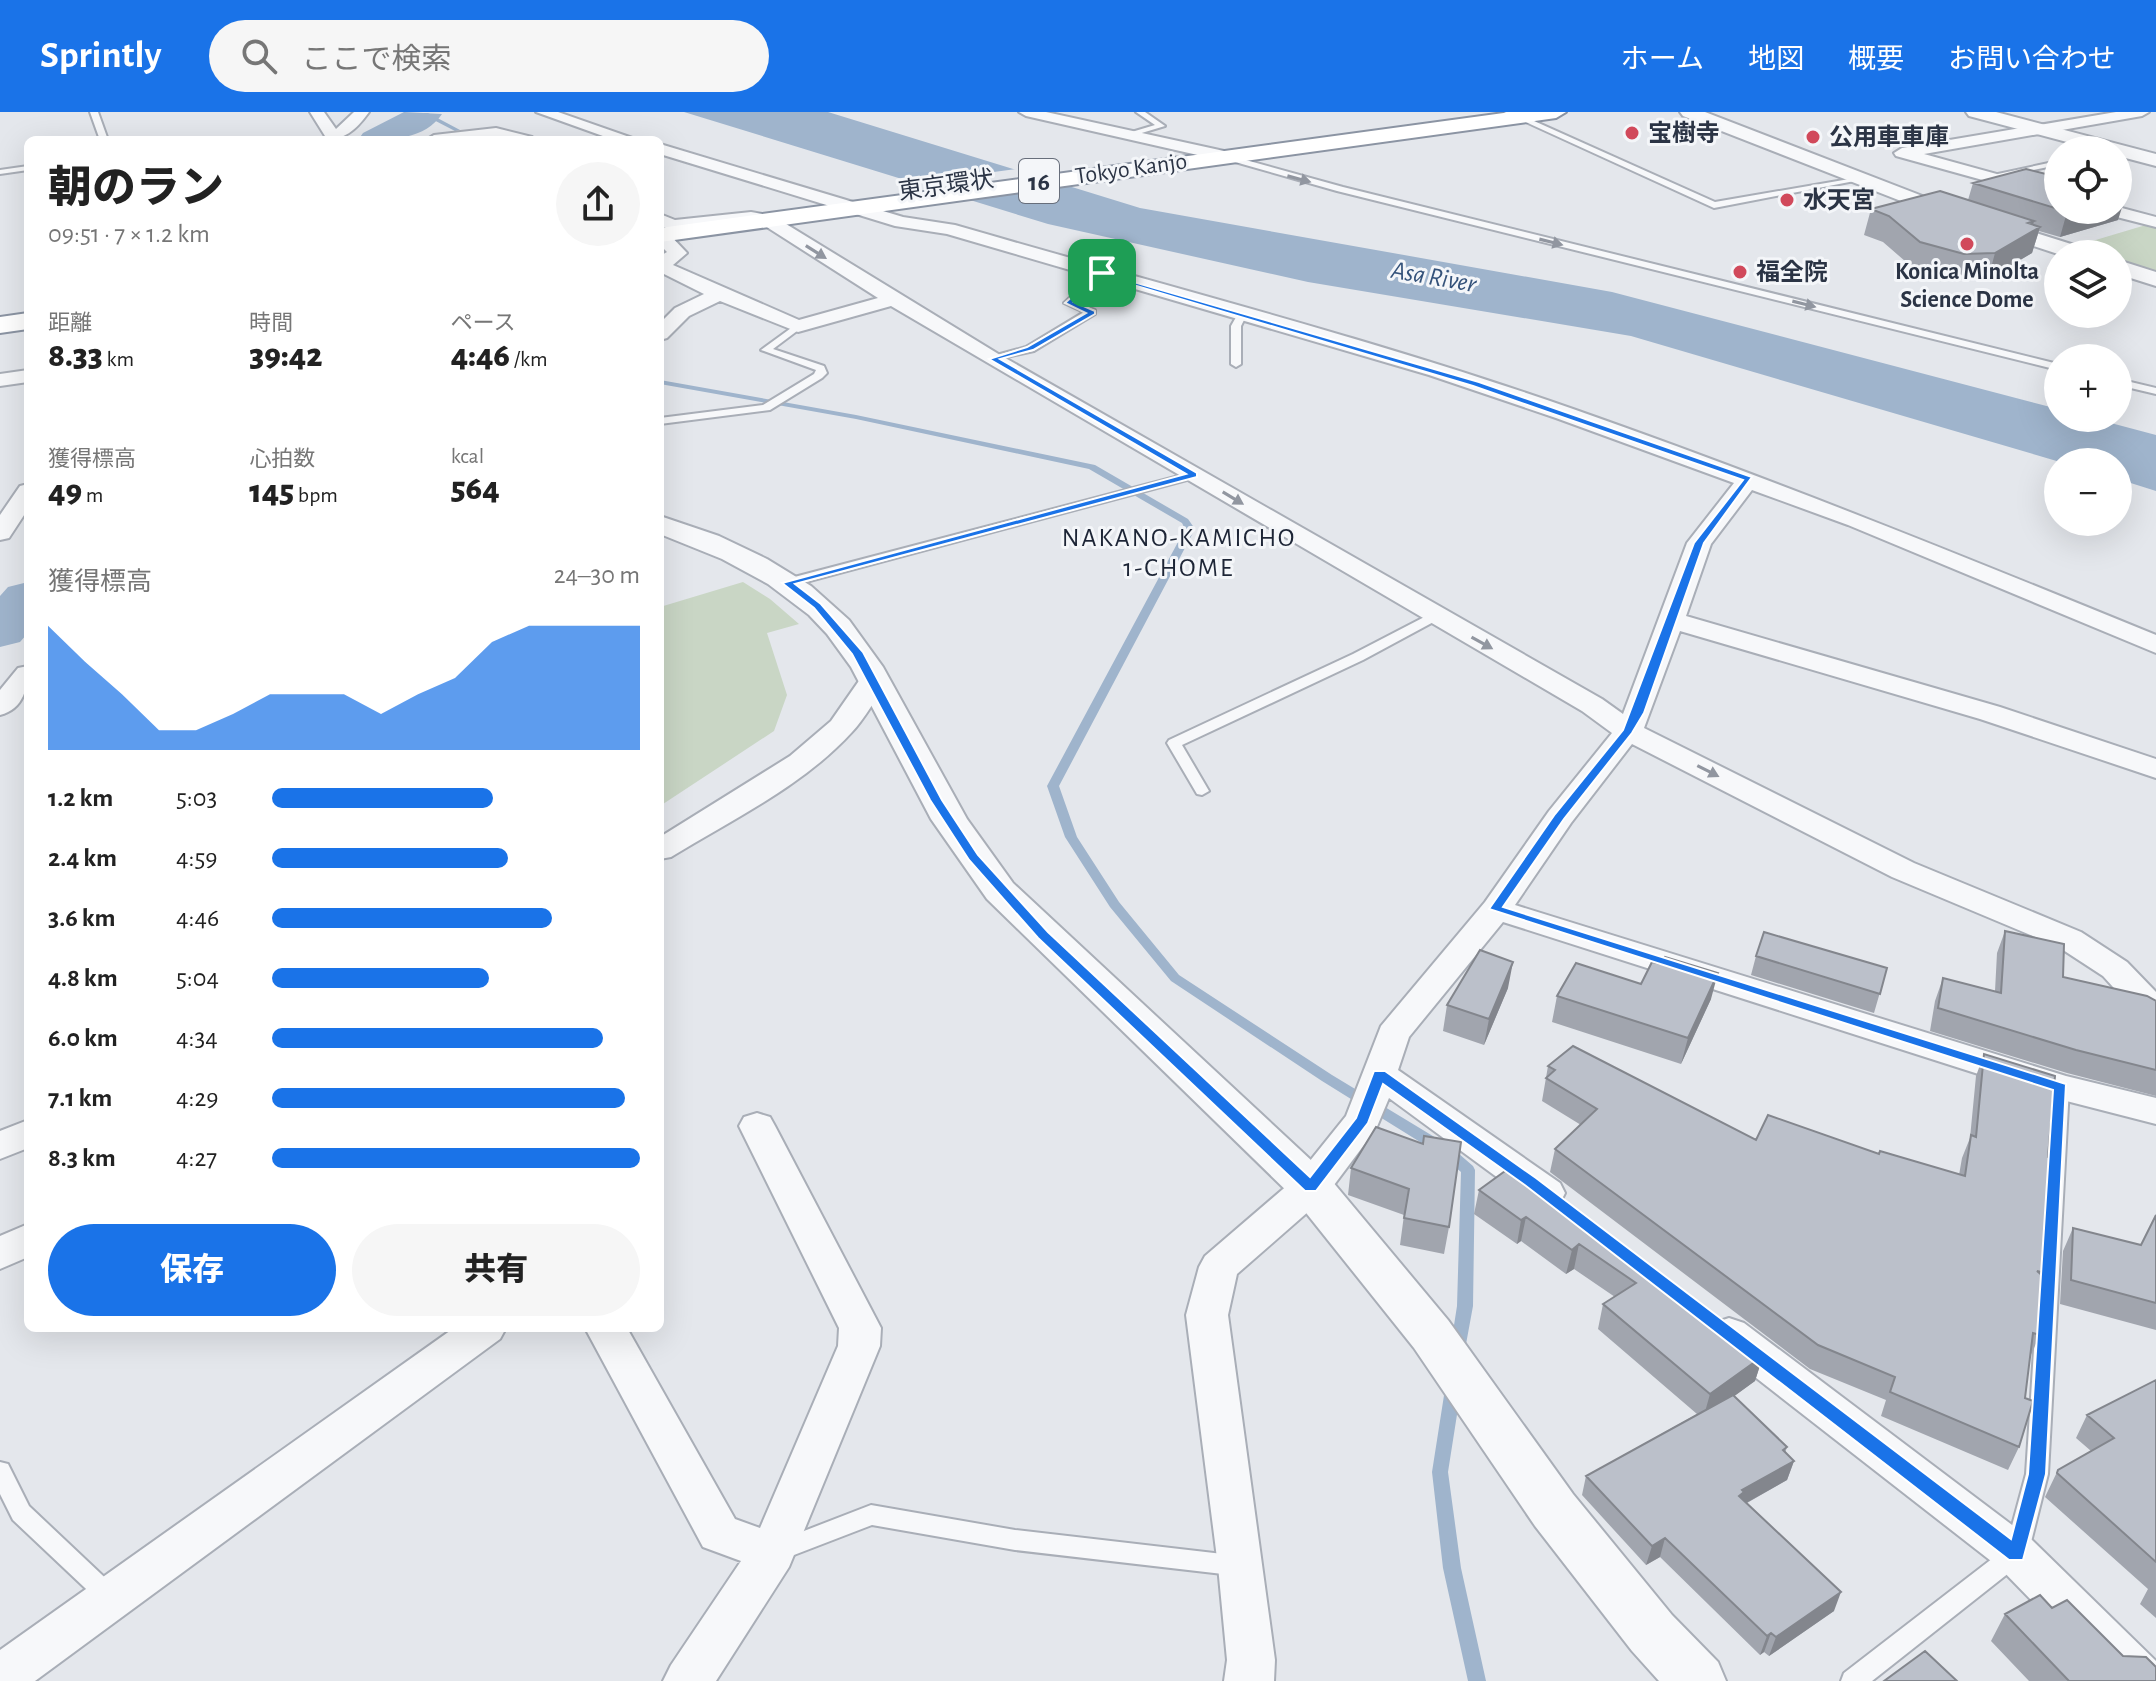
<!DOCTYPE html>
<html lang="ja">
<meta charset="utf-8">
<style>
:root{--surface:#fff;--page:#f6f6f6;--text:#222;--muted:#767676;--accent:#1a73e8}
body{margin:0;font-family:"Alegreya Sans","Noto Sans JP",sans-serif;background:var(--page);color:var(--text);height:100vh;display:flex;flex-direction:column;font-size:30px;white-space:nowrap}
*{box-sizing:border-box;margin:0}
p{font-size:26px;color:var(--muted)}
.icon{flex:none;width:44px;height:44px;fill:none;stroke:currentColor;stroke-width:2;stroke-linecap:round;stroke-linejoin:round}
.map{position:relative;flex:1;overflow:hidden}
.drawer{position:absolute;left:24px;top:24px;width:640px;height:1196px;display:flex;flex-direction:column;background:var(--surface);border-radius:12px;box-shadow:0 8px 32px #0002}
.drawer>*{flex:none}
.tools{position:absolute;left:2044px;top:24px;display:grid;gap:16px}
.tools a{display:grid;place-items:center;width:88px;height:88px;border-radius:50%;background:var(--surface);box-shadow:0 8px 32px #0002;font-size:40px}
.pin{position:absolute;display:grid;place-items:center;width:68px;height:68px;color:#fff;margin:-34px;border-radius:16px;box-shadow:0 4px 12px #0006}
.round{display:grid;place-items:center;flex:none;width:84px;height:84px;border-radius:42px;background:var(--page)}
.head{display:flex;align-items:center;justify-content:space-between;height:136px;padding:0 24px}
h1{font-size:44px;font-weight:800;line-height:60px}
.metrics{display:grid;grid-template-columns:repeat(3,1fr);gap:12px;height:136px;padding:8px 24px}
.metrics div{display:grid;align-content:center}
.metrics b{font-size:34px;font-weight:800}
.metrics small{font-size:22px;font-weight:400}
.metrics p{font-size:22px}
.chart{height:224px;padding:16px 24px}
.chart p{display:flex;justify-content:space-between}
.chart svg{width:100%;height:144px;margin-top:8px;fill:var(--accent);opacity:.7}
.button{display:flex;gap:16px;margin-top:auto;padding:16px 24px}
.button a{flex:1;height:92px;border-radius:48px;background:var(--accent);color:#fff;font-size:32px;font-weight:800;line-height:92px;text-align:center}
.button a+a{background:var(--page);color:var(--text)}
ul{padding:0 24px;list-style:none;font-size:26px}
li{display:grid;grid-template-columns:128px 96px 1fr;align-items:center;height:60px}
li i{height:20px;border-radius:10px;background:var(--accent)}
header{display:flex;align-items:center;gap:48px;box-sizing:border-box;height:112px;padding:0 40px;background:var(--accent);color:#fff}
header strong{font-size:38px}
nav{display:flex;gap:44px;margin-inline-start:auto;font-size:28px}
.search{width:560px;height:72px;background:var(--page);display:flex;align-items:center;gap:20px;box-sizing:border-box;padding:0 28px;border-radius:44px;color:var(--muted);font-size:30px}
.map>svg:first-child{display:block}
.green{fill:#c9d6c5}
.water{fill:#9fb4cc}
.pier{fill:#e4e7ec}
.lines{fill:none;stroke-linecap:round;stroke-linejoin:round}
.stream{fill:#9fb4cc;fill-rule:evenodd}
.river{fill:#9fb4cc;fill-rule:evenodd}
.service-casing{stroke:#a9aeb7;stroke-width:4}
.minor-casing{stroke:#a9aeb7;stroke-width:4}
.tertiary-casing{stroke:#a9aeb7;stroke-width:4}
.trunk-casing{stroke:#8b94a3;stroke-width:4}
.service{fill:#f7f8fa;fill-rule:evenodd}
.minor{fill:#f7f8fa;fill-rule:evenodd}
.tertiary{fill:#f7f8fa;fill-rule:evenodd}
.trunk{fill:#fff;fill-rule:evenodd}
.wall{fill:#a1a5ae}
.shaded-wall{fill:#83868d}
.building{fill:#bbc0ca;stroke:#83868d;stroke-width:2}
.oneway{fill:#9196a0}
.route{fill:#1a73e8;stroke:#fff;stroke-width:2;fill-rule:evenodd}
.poi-dot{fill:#d1495b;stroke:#f4f6f9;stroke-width:3}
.labels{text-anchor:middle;stroke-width:6;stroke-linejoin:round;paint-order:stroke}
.far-poi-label{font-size:24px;font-weight:bold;fill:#2b3445;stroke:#f4f6f9;text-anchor:start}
.far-street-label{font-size:24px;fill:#2b3445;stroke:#f4f6f9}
.shield{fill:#f4f6f9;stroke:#676e7b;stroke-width:2}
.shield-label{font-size:26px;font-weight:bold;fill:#2b3445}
.far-water-label{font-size:26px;font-style:italic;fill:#34527a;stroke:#f4f6f9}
.far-neighbourhood-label{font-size:26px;letter-spacing:2px;fill:#1d2536;stroke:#f4f6f9}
</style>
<header>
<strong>Sprintly</strong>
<div class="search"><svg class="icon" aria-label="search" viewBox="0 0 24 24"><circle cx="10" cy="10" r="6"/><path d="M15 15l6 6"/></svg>ここで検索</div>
<nav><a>ホーム</a><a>地図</a><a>概要</a><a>お問い合わせ</a></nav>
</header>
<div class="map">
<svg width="2156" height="1569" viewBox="0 0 2156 1569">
<rect width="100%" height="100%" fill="#e4e7ec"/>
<path class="green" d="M2156,110V162L2118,150V142H2094L2072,135Z
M743,470L770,487L799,512L767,521L787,583L774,619L660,694V495Z"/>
<path class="water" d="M684,0H828L1140,96L1612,180L2058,297V306H2092L2156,323V379L2118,367V350H2060L1631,224L1308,170L1048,112Z"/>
<path class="pier" d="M1023,56L1072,71L954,87L904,72Z"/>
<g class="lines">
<path class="stream" d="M424,1H428L460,18L455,19L424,3Z
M660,268L856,303L1095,353L1188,407L1195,417L1059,674L1077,725L1119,790L1179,863L1332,963L1451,1035L1473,1054L1475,1058L1473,1194L1464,1243L1458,1245L1452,1243L1450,1239L1457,1194L1461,1060L1441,1043L1322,969L1171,869L1110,795L1065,725L1047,674L1185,417L1182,411L1089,357L856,307L660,272Z
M1453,1271L1459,1272L1461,1277L1448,1360L1461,1456L1486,1569H1468L1443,1456L1432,1360L1445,1277L1447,1272Z"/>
<path class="river" d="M404,0L442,2C424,29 387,28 358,28L363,21Z
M28,470V521L20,530L0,535V484L8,475Z"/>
<defs>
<path id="service" d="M90,0H98L108,28H100Z
M1136,0H1145L1165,14L1125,26V22L1155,13Z
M1504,0H1514L1715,90L1861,65L1865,67L1714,96Z
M1224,42L1343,75L2058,252V258L1337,79L1221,46Z
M2058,49V53L1988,67L1984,65Z
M28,54V58L0,62V58Z
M1099,159L1107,161L1075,190L1095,198V202L1034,239L989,249V245L1026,235L1084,200L1064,191Z
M1242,199L1247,202L1241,214V252L1236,255L1231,252V214L1239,200Z
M798,211L803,214L801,216L773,237L824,254L827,261L822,266L770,298L660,312V306L763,293L814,262L816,258L761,238Z
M2118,267L2156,276V282L2118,273Z
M1194,360L1198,361V365L791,474L787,475L781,471L783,468Z
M1434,500L1439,501V507L1363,548L1182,633L1209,679L1202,683L1197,682L1167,631L1169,628L1353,542Z
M2060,969L2066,971L2069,975L2048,1362L2028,1442L2024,1449L1872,1569H1841L1844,1561L2006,1436L2026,1362L2051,975L2054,971Z
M0,1350L8,1352L29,1394L118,1478L122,1485L118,1492L110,1495L102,1492L13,1408L0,1382Z
M871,1393L1015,1418L1240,1444L1248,1447L1252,1454L1248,1461L1240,1464L1015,1438L872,1413L781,1448L773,1445L769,1438L773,1431Z"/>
<path id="minor" d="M310,0H324L336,17L354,0H369C355,19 345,28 321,28L325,24Z
M536,0H558L638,28H614Z
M1019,0H1046L1224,39L1232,44L1224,49L1026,4Z
M2116,0H2149L2142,4L1924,42L2058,79V89L1896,44L1894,41L1902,36Z
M496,16L532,25L534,28H426L434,23Z
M660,32L903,105L955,113C1161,173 1371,226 1573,297C1770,366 1963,444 2156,523V541L1848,413L1752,378L1711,432L1686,504L2000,595L2156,647V666L1980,607L1680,519L1644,616L1914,751L2081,820L2127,850L2156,880V912L2144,909L2103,864L2057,834L1892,765L1632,632L1571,711L1515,793L2066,964L2156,986V1012L2047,984L1503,810L1409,925L1398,958L1560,1071L1565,1081L1560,1091L1546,1095L1532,1091L1389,986L1376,1017L1325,1085L1237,1162L1228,1203L1275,1548L1274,1569H1224L1227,1548L1218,1454L1186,1203L1199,1155L1205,1144L1297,1065L1346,1004L1381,914L1485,790L1549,699L1612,621L1582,599L891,194L798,220L720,189L689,204L667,226L660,228V211L675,196L704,182L660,160V144L667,140L660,133V118L666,119L687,141L673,153L799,208L878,186L762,112L751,110L673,118L660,114V102L675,108L751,100L773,104L1000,243L1602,587L1623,602L1687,431L1734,371L1556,306L1429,263L947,122L895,114L660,42Z
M2118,95L2156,105V115L2105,102L2102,98H2118Z
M28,258V270L0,274V262Z
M28,372V397L9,426L0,428V403L20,374Z
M28,554C28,575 24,597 0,603V578L18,556Z
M873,561L883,563L887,569C876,586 866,605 852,620C803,674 733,707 671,745L660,747V725L790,644L831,609L863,563Z
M757,1001L770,1005L775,1014L881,1216L880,1234L789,1455L716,1569H663L671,1553L741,1449L703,1435L585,1216H627L735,1407L760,1416L838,1234L839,1216L739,1014L744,1005Z
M28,1008V1036L0,1047V1019Z
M28,1112V1145L0,1157V1124Z
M1729,1206L1744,1211L2032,1428L2156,1549V1569H2110L2000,1456L1714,1233L1708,1222L1714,1211Z
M454,1216H506L500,1227L35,1569H0V1538Z"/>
<path id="tertiary" d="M1680,0H1705L1938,90L2087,137L2090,142H2058L1924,98L1683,4Z
M1966,0H1996L2156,42V54L2118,44V38H2097L1969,4Z
M2118,148L2156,160V174L2118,162Z
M660,404L719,424L767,447L811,474L849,508L883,555L967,707L1013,771L1327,1063L1448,1208L1573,1382L1672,1503L1718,1550L1726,1569H1659L1632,1539L1535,1414L1414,1236L1295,1087L987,787L931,707L851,555L827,522L809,503L768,472L722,447L660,422Z"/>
<path id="trunk" d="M1511,0H1566L1556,6L660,130V116Z
M28,201V217L0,221V205Z"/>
</defs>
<use href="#service" class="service-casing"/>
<use href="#minor" class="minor-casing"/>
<use href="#tertiary" class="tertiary-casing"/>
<use href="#trunk" class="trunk-casing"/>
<use href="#service" class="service"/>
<use href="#minor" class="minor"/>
<use href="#tertiary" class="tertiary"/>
<use href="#trunk" class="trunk"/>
</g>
<path class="wall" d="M2058,65V98H2118V108L2060,125L2039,119L2032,141L1988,167L1956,168L1913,156L1883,130L1864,123L1871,97L1968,88L1973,71Z
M2005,819L2063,865L2156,889V984L2067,961L1930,919L1935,889L1943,866L1995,879L1997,841Z
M1756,844L1887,856L1874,901L1751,863Z
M1641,872L1711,887L1681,952L1552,910L1557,884Z
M1508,876L1484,933L1443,919L1447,893Z
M1984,942L2048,1045L2045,1161L2043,1164L2040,1223L2030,1245L2019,1335L2008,1358L1881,1304L1886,1288L1810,1257L1550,1060L1555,1037L1581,1013L1542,989L1548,954L1756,1028L1879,1042L1959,1063L1962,1046L1970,1026L1976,964Z
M1376,1015L1449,1115L1444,1142L1400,1133L1404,1103L1348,1083L1351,1056Z
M1512,1054L1763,1244L1755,1269L1734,1284L1787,1335L1785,1341L1794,1349L1787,1368L1747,1391L1834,1499L1769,1544L1764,1540L1760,1543L1660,1445L1646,1453L1582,1383L1586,1364L1697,1302L1598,1217L1603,1192L1615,1185L1574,1157L1566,1162L1521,1129L1517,1132L1474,1102L1479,1078Z
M2156,1103V1218L2060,1192L2063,1139L2073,1116L2141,1133Z
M2156,1268V1506L2140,1492L2148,1477L2045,1385L2058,1358L2091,1339L2076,1326L2087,1303Z
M2052,1496L2123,1544L2156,1569H2029L1991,1529L2005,1502Z"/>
<path class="shaded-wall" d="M2126,83L2118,108L2060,125L2067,100L2073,98H2118V85Z
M2034,109L2031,120L2040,115L2032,141L1988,167L1995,141L2028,111Z
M1513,850L1508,876L1484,933L1489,907Z
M1718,861L1711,887L1681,952L1688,926Z
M1526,1105L1521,1129L1517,1132L1521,1108Z
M1579,1132L1574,1157L1566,1162L1572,1138Z
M1763,1244L1755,1269L1703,1307L1710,1282Z
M1794,1349L1787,1368L1739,1395L1732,1403L1742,1378Z
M1665,1426L1660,1445L1646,1453L1652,1434Z
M1841,1480L1834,1499L1769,1544L1776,1525Z
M1771,1521L1764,1540L1760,1543L1767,1524Z"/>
<path class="building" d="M2026,57L2058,65V97L1973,71Z
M1940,79L2034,109L2028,111L2040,115L1995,141L1964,142L1920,130L1889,104L1871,97Z
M2005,819L2064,832L2063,865L2147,884L2156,889V958L2076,938L1938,896L1943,866L2001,881Z
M1764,820L1887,856L1880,882L1756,844Z
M1480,838L1513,850L1489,907L1447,893Z
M1665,845L1718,861L1688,926L1557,884L1576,851L1641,872L1652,850L1662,852Z
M1573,934L1756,1028L1768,1003L1879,1042L1880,1039L1965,1064L1971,1023L1976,1025L1984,942L2055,964L2048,1045L2052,1046L2045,1161L2037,1159L2044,1165L2040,1223L2033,1221L2025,1286L2033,1289L2019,1335L1890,1280L1895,1265L1818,1233L1555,1037L1597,997L1546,966L1555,958L1548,954Z
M1376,1015L1423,1032L1424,1024L1461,1030L1449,1115L1404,1106L1409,1077L1351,1056Z
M1512,1054L1763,1244L1710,1282L1603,1192L1636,1171L1579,1132L1572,1138L1526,1105L1521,1108L1479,1078Z
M2156,1103V1191L2071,1168L2073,1116L2141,1133Z
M2156,1268V1450L2057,1361L2058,1358L2114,1326L2087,1303Z
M1733,1283L1787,1335L1783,1338L1794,1349L1742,1378L1744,1380L1739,1384L1841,1480L1776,1525L1771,1521L1767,1524L1665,1426L1652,1434L1586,1364Z
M2040,1483L2052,1496L2067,1488L2123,1544L2146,1545L2156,1555V1569H2069L2005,1502Z
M1925,1539L1957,1569H1884Z"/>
<defs><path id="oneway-solid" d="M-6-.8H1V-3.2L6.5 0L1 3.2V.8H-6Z" transform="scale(2)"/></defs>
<g class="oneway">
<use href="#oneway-solid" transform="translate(1299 67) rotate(15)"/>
<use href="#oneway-solid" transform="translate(1551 130) rotate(14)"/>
<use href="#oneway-solid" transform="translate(816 140) rotate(32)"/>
<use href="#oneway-solid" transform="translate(1804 192) rotate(14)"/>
<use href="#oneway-solid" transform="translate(1233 386) rotate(31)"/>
<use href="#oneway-solid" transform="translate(1482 531) rotate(29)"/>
<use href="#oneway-solid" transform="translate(1708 659) rotate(27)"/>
</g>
<path class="route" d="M1099,160L1479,270L1752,365L1704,431L1644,601L1632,621L1564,707L1503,795L2066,972L2046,1362L2023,1448H2009L1526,1074L1383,972L1368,1011L1316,1079H1305L1038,826L969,748L930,688L852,542L814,496L782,471L1186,362L989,247L1027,235L1086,201L1065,191ZM1103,164L1473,274L1743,368L1694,431L1623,618L1555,702L1489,797L2053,978L2028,1362L2011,1427L1536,1066L1385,959H1374L1356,1006L1310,1065L1048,820L978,743L942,688L863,540L821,492L795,472L1197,365V361L1000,247L1033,238L1095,202V199L1074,190Z"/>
<g class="poi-dot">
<circle cx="1632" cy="21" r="8"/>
<circle cx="1813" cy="25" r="8"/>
<circle cx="1787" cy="88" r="8"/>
<circle cx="1967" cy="132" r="8"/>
<circle cx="1740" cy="160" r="8"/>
</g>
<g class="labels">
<g class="far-poi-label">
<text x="1648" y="29">宝樹寺</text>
<text x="1829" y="33">公用車車庫</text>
<text x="1803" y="96">水天宮</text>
<text x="1967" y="167" text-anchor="middle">Konica Minolta<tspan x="1967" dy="28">Science Dome</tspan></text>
<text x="1756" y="168">福全院</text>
</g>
<g class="far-street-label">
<text transform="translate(1131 56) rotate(-8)" y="8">Tokyo Kanjo</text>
<text transform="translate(946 73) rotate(-8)" y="8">東京環状</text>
</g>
<rect class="shield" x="1019" y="47" width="40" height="44" rx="6"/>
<g class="shield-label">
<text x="1039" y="78">16</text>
</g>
<g class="far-water-label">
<text transform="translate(1434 164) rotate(10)" y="9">Asa River</text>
</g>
<g class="far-neighbourhood-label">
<text x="1179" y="434">NAKANO-KAMICHO<tspan x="1179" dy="30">1-CHOME</tspan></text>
</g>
</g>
</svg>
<div class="tools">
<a><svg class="icon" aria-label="locate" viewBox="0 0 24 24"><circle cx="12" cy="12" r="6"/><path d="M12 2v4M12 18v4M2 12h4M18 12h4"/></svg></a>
<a><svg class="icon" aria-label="layers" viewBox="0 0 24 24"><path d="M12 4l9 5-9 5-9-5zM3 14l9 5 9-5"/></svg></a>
<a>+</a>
<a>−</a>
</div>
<div class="pin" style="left:1102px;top:161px;background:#1e9e55"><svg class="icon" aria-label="arrive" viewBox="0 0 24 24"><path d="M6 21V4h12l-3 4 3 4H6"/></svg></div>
<section class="drawer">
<div class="head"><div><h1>朝のラン</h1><p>09:51 · 7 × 1.2 km</p></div><a class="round"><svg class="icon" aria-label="share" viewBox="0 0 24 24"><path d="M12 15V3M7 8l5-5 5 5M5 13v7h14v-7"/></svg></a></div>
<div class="metrics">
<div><p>距離</p><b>8.33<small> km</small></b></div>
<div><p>時間</p><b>39:42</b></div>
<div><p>ペース</p><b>4:46<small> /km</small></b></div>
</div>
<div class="metrics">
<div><p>獲得標高</p><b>49<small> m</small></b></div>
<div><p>心拍数</p><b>145<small> bpm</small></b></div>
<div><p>kcal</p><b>564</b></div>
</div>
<div class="chart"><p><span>獲得標高</span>24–30 m</p>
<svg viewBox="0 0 160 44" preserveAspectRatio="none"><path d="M0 44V6L10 17L20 27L30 38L40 38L50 33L60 27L70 27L80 27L90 33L100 27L110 22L120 11L130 6L140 6L150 6L160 6V44z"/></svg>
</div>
<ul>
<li><b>1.2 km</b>5:03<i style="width:60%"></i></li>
<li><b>2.4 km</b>4:59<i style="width:64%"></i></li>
<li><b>3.6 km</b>4:46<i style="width:76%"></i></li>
<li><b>4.8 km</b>5:04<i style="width:59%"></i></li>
<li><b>6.0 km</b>4:34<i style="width:90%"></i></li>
<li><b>7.1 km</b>4:29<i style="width:96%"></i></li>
<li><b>8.3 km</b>4:27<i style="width:100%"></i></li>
</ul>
<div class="button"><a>保存</a><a>共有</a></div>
</section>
</div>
